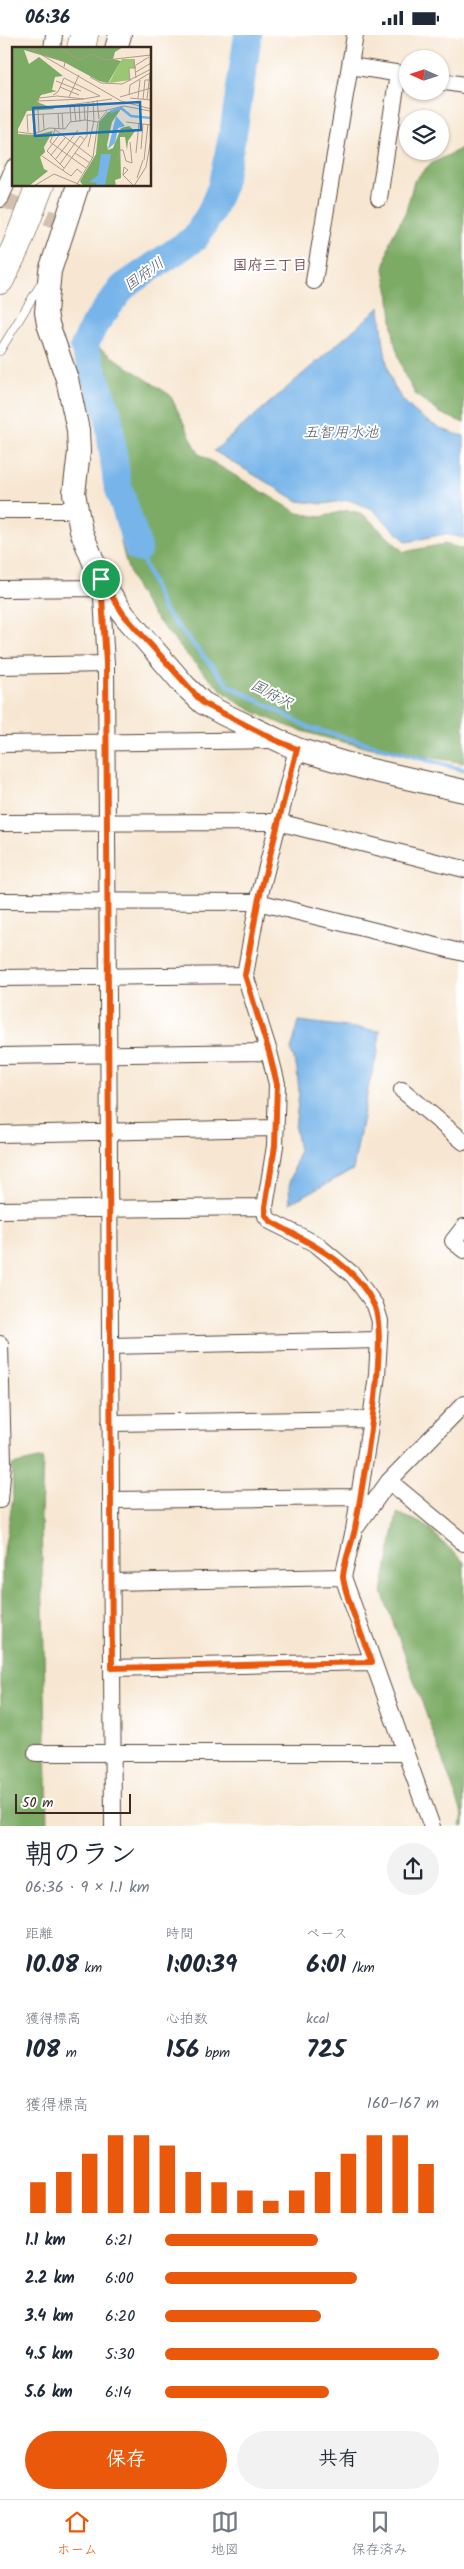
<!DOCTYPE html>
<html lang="ja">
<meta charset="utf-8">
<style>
:root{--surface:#fff;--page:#f2f2f3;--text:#1f2937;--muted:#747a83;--line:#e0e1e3;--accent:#ea580c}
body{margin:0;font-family:Kalam,"Klee One",sans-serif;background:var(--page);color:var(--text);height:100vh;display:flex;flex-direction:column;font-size:19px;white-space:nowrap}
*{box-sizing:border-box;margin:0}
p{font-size:16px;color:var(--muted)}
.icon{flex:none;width:28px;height:28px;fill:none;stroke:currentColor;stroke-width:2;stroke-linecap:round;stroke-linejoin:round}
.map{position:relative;height:1791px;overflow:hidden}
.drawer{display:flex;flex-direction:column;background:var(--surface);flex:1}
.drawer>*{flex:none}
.needle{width:32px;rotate:273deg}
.tools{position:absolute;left:399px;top:15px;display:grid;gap:10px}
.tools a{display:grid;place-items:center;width:50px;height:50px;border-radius:50%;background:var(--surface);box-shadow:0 1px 4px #0004;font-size:25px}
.scale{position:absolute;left:15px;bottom:12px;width:116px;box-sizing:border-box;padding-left:5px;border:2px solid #3b2a1e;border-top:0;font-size:14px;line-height:18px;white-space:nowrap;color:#3b2a1e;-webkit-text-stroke:4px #fff;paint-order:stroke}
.pin{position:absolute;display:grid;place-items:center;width:42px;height:42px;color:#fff;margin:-21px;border:2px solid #fff;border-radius:50%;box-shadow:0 1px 5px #0007}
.round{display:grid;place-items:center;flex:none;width:52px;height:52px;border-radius:26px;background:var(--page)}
.overview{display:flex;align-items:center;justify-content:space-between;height:85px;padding:0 25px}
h1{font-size:28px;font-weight:800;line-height:38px}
.stats{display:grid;grid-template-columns:repeat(3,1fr);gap:8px;height:85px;padding:5px 25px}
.stats div{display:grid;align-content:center}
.stats b{font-size:25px;font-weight:800}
.stats small{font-size:14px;font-weight:400}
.stats p{font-size:14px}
.chart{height:140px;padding:10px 25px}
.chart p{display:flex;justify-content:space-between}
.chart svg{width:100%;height:90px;margin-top:5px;stroke:var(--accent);stroke-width:6}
.primary-button{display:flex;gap:10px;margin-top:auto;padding:10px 25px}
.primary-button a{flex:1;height:58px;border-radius:30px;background:var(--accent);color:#fff;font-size:20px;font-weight:800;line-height:58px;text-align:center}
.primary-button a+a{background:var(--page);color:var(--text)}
ul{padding:0 25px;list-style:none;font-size:16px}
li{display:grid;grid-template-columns:80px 60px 1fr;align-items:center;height:38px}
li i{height:12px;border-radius:6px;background:var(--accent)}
.status{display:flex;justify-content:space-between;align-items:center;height:35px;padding:0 25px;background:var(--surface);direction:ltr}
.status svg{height:14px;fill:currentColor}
.tabs{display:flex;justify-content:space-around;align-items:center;height:70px;border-top:1px solid var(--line);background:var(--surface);font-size:14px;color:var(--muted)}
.tabs a{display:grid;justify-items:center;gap:2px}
.tabs .on{color:var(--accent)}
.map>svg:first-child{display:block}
.forest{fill:#7cab65;stroke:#5c6a42}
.water{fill:#76b4e9;stroke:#586f84}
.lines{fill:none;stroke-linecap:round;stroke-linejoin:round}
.stream{stroke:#76b4e9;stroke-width:4.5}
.river{stroke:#76b4e9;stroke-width:28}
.street-tunnel{stroke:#d1c1ae;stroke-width:16;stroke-dasharray:16 8;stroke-linecap:butt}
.lane-casing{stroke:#574639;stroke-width:9}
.street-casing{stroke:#574639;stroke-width:18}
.secondary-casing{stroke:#574639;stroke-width:24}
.highway-casing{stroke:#574639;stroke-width:29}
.lane{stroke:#fff;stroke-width:8}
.street{stroke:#fff;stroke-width:16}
.secondary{stroke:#fff;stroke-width:22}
.highway{stroke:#fff;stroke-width:28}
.route-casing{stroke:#fff;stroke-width:10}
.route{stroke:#ea580c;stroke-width:6}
.labels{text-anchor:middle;stroke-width:4;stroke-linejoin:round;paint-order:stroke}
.neighbourhood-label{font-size:15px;font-weight:bold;fill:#724e4f;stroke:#fff}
.water-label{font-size:15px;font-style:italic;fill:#505a65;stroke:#fff}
.inset-river{fill:none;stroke:#76b4e9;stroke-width:2.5}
.inset-road{fill:none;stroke:#ac9b8a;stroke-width:1}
.view{fill:#1f6fb2;fill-opacity:0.15;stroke:#1f6fb2;stroke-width:2.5}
.inset-edge{fill:none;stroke:#3b2a1e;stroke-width:2.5}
</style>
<div class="status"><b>06:36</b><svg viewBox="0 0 49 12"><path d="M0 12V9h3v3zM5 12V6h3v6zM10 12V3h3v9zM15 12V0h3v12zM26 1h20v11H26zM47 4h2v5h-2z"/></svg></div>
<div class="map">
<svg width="464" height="1792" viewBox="0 0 464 1792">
<rect width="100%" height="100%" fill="#fff"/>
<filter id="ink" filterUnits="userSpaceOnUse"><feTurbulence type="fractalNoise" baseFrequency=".02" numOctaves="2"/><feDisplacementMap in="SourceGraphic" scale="10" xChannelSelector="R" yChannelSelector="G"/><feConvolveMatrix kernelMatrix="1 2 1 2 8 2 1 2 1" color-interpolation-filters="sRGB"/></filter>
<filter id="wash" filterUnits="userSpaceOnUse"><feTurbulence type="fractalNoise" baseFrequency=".0096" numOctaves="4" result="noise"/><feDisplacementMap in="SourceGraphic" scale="20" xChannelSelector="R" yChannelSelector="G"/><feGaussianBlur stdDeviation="1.12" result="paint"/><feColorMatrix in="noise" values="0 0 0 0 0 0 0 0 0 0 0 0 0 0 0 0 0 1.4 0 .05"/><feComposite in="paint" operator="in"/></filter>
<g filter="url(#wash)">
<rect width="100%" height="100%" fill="#f7e7d2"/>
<path class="forest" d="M464,112V388L440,378L416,360L405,341L394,306L390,264L384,234L390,206L406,176L414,146L429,130Z
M99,313L170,360L199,419L298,478L321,482L348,475L363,479L404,517L444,509L464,514V728C390,715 308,708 242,670C218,656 194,628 176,607C159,587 141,567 131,542C117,507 117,468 111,431C105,395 80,347 99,313Z
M43,1423L41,1482L48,1791L0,1792L2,1527L13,1463L12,1430Z
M397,1478L425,1490L464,1527V1791H461L463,1781L382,1557Z"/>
<path class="water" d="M380,272C382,293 385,337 396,355C411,379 437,395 464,401V503L444,499L407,507L372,474L349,465L323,469L298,466L214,416Z
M299,986L380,996L378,1017L369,1049L353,1135L290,1168L289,1151L299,1116L295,1093L299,1058L297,1034L291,1015Z"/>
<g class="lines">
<path class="stream" d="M138,513L163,574L228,650L310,693L464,735"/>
<path class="river" d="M138,513L117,448L108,379L84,312L94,290L123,252L195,203L210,179L221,153L234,93L248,0"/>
</g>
</g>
<g filter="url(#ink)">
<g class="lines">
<path class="street-tunnel" d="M2,164L67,190"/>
<defs>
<path id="lane" d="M0,316L42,247"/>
<path id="street" d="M52,14L54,0
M350,31L408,40
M440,46L464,50
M379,163L398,39
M0,164L14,132
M314,246L355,0
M0,475H75
M101,546L106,629L113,1792
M0,554L102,553
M0,631L106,629
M0,709L273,705
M297,714L258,867L245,940L269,1017L277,1049L275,1111L265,1172L266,1181L270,1186L316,1209L353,1240L375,1270L380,1286L377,1340L371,1384L354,1495L343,1542L432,1792
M0,788L278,787L464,834
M0,866L258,867L464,918
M0,943L245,940
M0,1021L269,1017
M402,1055L464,1107
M0,1099L276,1093
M0,1175L265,1172
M464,1192L453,1206L464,1215
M0,1309L3,1428L0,1465
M110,1311L379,1305
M110,1388L371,1384
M389,1446L464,1508
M111,1465L360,1462
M357,1491L389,1446L464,1369
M111,1547L343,1542
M112,1633L371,1627
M36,1718H406"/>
<path id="secondary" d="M116,14L120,0
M78,150L50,236L46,277L48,289L67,344L78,395L79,417L74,458L81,496L101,545L124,580L185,651L203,668L225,680L297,714L362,733L464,756"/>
<path id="highway" d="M81,14L84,0
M0,245L16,212L40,150"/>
</defs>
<use href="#lane" class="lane-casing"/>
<use href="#street" class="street-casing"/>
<use href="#secondary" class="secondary-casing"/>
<use href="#highway" class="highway-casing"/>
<use href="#lane" class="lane"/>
<use href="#street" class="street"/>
<use href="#secondary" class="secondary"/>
<use href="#highway" class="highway"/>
</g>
</g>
<g class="lines" filter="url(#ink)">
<defs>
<path id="route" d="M101,544L124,580L203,668L275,705L297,714L258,867L245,940L269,1017L277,1049L275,1111L265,1172L266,1180L270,1186C309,1208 354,1227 374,1270C390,1303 362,1451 355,1494C352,1509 344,1526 343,1541C343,1554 366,1612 372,1627L112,1633L106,629Z"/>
</defs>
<use href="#route" class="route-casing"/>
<use href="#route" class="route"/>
</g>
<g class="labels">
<g class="neighbourhood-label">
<text x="270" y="235">国府三丁目</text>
</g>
<g class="water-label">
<text transform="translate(144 239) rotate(-36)" y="5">国府川</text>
<text x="341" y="402">五智用水池</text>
<text transform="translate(272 659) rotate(28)" y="5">国府沢</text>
</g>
</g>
<g transform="translate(12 12)">
<rect width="139" height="139" fill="#f7e7d2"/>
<path d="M110,12H122L124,21H117L118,33L97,36Z" fill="#9bc673"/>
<path d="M0,0H111L103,5L101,12L109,14L96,36L87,34L52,15L12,3L17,17L27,10L51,29L43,30L40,43L45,44L29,48L25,55L43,62L15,64L6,82V87L23,88L41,84L32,100L33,105L28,110L32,122L36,124L17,139H0ZM109,62L100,75L95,98L96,103L101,101L109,81L117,79L123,84L116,94L115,103L113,90H108L109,131L103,133L104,139H71L68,134L84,107L87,75L96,65Z" fill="#7cab65"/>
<path d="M104,69L113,79L106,81L103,96L96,102ZM89,107H99L93,139H83L85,136L77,135L86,128Z" fill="#76b4e9"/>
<path class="inset-river" d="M98,65L109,61L119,69L139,71"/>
<path class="inset-road" d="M16,0L109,54L139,62M48,0L67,13L79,7L94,13L139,8M32,7L53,15L52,20M122,12L124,31M124,18L137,10M124,25L139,16M78,30L89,36L110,37L139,22M44,34L69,44M118,34L117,21H124M48,40L67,48M41,48L46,45L52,31L88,49L72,52M117,48L118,38L138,26M57,50L67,28M108,50L139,41M118,51L139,53M126,51L128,33M131,52L133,33H138M135,52L138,26M85,53L87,72M26,54L72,52L45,49L27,51L26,54V55L28,59L43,60L100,52M67,57L68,75M72,57L73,73M62,58L64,75M58,59L59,75M26,63L27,85M46,66L47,82M50,66L51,82M31,67L32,83M21,68L22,87M114,75L139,78M41,81L81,111M43,83L38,95L60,111M6,85L22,87L37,81L53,82L58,75L73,73L86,75M16,85L15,68L91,64L112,59L138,64M48,87L35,104L52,121M76,100L82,74L81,54M129,102L131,77M63,106L78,116M124,106L127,76M39,108L53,91M30,109L59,129L65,122L70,126M60,111L74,121M106,112L108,103H111L114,114L120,116L118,95M43,113L66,83M132,113L136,77M48,117L68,89L73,93M51,123L75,89L76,55M111,128L116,123L112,120L111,127V128L122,139M125,131L131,113M22,139L42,127L71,139M64,139L81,110L86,75L95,64M122,139L134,120L139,92"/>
<path class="view" d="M128,55L129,83L23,89L21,61Z"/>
<rect width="139" height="139" class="inset-edge"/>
</g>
</svg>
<div class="tools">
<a><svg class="needle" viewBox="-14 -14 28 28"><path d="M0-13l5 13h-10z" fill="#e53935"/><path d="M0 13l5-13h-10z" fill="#747a83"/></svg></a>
<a><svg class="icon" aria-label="layers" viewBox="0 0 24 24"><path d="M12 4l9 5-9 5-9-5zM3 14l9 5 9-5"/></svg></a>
</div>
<div class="scale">50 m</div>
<div class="pin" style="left:101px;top:544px;background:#1e9e55"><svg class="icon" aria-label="arrive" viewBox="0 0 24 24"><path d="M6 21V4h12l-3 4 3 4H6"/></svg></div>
</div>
<section class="drawer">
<div class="overview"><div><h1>朝のラン</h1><p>06:36 · 9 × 1.1 km</p></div><a class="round"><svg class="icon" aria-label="share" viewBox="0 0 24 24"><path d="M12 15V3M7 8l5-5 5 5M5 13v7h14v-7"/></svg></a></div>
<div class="stats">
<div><p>距離</p><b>10.08<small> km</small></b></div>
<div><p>時間</p><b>1:00:39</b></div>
<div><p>ペース</p><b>6:01<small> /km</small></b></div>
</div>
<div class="stats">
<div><p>獲得標高</p><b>108<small> m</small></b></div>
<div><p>心拍数</p><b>156<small> bpm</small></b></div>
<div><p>kcal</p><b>725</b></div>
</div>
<div class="chart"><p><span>獲得標高</span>160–167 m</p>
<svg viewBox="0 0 160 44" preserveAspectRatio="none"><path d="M5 44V29M15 44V24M25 44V15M35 44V6M45 44V6M55 44V11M65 44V24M75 44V29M85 44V33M95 44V38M105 44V33M115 44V24M125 44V15M135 44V6M145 44V6M155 44V20"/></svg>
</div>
<ul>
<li><b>1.1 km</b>6:21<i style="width:56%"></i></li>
<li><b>2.2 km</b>6:00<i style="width:70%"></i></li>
<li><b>3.4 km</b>6:20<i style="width:57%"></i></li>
<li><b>4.5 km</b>5:30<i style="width:100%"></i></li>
<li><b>5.6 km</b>6:14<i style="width:60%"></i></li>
</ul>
<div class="primary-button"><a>保存</a><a>共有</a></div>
</section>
<nav class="tabs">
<a class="on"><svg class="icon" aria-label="home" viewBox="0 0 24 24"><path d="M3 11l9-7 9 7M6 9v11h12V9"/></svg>ホーム</a>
<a><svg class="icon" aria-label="map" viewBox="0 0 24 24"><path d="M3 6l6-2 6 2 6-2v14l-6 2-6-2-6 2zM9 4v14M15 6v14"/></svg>地図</a>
<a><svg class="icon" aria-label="saved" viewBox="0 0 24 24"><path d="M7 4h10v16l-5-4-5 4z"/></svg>保存済み</a>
</nav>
